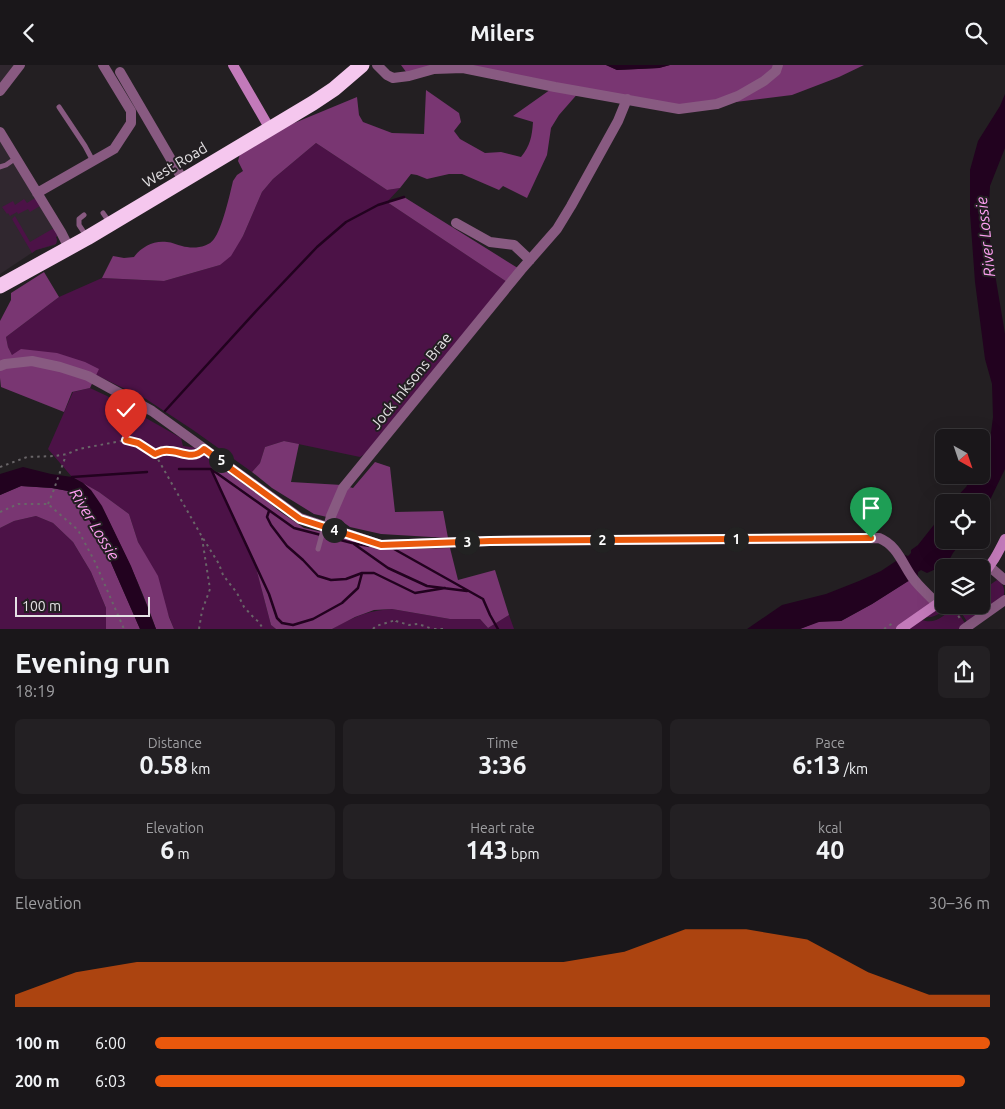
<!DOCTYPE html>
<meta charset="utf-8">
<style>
:root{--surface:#1a171a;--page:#232023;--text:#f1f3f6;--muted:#9f9fa2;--line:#383639;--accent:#ea580c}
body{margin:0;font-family:Ubuntu,sans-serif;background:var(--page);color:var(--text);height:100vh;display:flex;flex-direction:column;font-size:19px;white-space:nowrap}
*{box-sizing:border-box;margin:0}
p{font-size:16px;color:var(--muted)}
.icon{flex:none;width:28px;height:28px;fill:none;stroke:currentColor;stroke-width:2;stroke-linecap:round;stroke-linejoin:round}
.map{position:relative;height:564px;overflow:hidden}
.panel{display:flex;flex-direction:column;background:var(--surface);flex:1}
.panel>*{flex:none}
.needle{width:32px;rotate:140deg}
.fabs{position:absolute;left:935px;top:364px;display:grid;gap:10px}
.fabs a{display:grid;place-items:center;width:55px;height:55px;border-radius:8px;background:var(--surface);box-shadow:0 5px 20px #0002,0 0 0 1px var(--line);font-size:25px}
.scale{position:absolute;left:15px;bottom:12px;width:135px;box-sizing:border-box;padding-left:5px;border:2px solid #e4e1e4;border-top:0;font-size:14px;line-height:18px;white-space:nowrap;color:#e4e1e4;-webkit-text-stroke:4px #231f22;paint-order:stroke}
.pin{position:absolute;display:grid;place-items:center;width:42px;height:42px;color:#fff;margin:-51px -21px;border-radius:50% 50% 50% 0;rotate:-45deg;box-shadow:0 0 5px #0007}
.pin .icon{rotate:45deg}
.km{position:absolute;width:25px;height:25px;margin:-12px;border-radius:50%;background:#222;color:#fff;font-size:14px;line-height:25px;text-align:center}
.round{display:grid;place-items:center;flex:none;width:52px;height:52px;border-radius:8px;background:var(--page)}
.headline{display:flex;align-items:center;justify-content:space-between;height:85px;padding:0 15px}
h1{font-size:28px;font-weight:600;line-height:38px}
.stats{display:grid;grid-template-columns:repeat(3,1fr);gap:8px;height:85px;padding:5px 15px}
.stats div{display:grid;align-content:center;border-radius:8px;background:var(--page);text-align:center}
.stats b{font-size:25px;font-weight:600}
.stats small{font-size:14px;font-weight:400}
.stats p{font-size:14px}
.chart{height:140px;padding:10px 15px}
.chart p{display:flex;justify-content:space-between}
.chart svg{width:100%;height:90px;margin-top:5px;fill:var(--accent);opacity:.7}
ul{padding:0 15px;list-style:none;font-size:16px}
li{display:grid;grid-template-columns:80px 60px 1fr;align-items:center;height:38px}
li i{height:12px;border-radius:6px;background:var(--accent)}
header{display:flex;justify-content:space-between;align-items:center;height:65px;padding:0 15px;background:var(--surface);font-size:22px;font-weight:600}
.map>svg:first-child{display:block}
.built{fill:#30272f}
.green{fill:#4c1247}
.forest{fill:#793672}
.water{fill:#22021f}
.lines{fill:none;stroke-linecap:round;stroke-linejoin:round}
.stream{stroke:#22021f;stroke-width:2.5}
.path{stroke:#696568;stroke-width:2;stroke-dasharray:2.5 4;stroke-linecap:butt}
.lane{stroke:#885a81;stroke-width:5}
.street{stroke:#885a81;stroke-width:10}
.secondary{stroke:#c37aba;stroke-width:10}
.highway{stroke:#f5c7ee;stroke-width:15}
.route-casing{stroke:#fff;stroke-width:10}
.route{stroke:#ea580c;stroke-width:6}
.labels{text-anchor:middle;stroke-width:4;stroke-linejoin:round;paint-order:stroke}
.street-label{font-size:15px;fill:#e4e1e4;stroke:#231f22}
.water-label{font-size:16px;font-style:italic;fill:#ffa0f3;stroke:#231f22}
</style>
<header><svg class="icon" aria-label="back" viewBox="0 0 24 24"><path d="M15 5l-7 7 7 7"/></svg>Milers<svg class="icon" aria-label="search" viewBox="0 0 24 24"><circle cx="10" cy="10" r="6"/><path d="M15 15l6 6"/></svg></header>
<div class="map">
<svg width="1005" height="564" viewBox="0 0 1005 564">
<rect width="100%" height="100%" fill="#231f22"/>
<path class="built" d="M0,0H15L0,20Z
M0,75L58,170L56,172L57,177L55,180L36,185L0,209Z"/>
<path class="green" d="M316,78L387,125L400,123L387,137L510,219L378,381L360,392L284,376L265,382L260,398L252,407L193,365L146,334L98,311L52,295L12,290L8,282L6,272L59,232L102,213L164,216L220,200L243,171L262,127L273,114Z
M35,133L40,141L30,147L28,144L18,149L17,147L10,151L8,148L7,149L2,142L13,136L15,140L24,134L27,138Z
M15,151L30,177L54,163L58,170L56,172L57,175L56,179L36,185L32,188L12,154Z
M90,323L107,331L181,373L183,381L199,383L210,395L211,404L255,499L271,560L276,564H174L143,486L138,477L129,449L99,427L72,412L48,384L73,327Z
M36,451L53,458L73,477L91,507L106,543V564H0V463L14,456Z
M997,515L999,516C1005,521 1005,527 1003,534L968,558L957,541L959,540H981V526Z
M944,540H953C944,545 935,554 925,552Z
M955,542L966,560L960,564H908L922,555C936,560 944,550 955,542Z
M392,544L450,554H480L488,563L509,550L514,564H332C354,552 366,546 392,544Z"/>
<path class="forest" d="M401,0H606L617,5L659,3L670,0H864L839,12L792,30L679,44L580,26L559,50L551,63L547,90L527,133L503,121L499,125L462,109H449L427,114L417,110L411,109L400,123L387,125L316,78L273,114L262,127L243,171L231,191L220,200L164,216L102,213L113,191L124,193L134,192C141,182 154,175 167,177C172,177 177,180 182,181C192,184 208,183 214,174C222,164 230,129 233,116L237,110L243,106L238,96L240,89L287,61L357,32L359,50L363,57L392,68L424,69L426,25L459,48L461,57L454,66L460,74L485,88L501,87L521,92C530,81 532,72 533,57L513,51L554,22L463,3L409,11Z
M404,132L521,205L510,219L387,137Z
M44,207L59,232L6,272L8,282L12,290L21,284L57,288L85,297L99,304L90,323L72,327L64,347L1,322L0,313V256L11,235V228Z
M284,376L299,379L291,417L342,420L353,423L375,397L390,402L395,447L443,446L448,473L381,469L350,462L340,455L314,449L272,423L252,407L260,398L265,382Z
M210,395L266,435L279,446L304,463L401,484L450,483L458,515L495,505L509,550L488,563L480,554H450L392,544L374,545L355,552L332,564H276L271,560L255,499L211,404Z
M83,418L99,427L129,449L138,477L158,511L169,552L174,564H156C145,532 131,501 116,471C107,452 99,433 83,418Z
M21,421L52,423L68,426L83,444L102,477L140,564H106V543L91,507L73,477L53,458L36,451L14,456L0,463V430Z
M908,516L915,517L937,539L901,564H800L819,556H841L872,539Z"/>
<path class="water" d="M606,0H670L659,3L617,5Z
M1005,29V83L990,121L988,157L991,185L1005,269V404L990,435L981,449V438L952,437L966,422L973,410H981V396L989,383L993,352L992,319L985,294L975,217L970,148V105L978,76L1000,41Z
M23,402L51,409L72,412L83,418L91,425L102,441L131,501L156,564H140L102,477L83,444L68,426L52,423L21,421L0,430V409Z
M944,447V475H963L953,488L947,499L927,508L921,505L918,507V510L872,539L841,556L819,557L800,564H747L782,540L826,529L859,516L881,506L905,490L908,491L911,488V485L918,480Z"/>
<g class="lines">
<path class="stream" d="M165,346L258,244L317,182L346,157L378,140L404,132
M179,404H211L294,463L352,478L369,481
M211,404L269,529L277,553L282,558L293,560L313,554L342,538L358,523L362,508
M72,412L147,407
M269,446L267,452L271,460L287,481L303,495L318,511L331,515L346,514L362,508H374L415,528L445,523
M354,479L388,503L427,521L467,526
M394,484L483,534L490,550L498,564"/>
<path class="path" d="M155,389L201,470L219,499L223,510L237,528L244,542L255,554L259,557L263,564
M0,402L27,392L55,391L67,389L79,384L126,375L138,378L155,389L165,386L194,390L197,389
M48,439L53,427L66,390
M0,447L18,439H48L78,465L95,497L124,564
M950,541L953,543L961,555
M199,564L202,546L210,524L202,473
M373,564L376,561L396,555V556L409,560L418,559L433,564
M434,564H443
M884,564L893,558"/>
<path class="lane" d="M59,42L85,81L93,96
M0,102L6,100L16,93
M103,148L110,158
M84,150L79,154V160L87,172
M318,484L324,462"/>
<path class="street" d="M377,0L387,10L393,13L409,11L434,4L463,3L555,22L679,44L717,39L738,31L764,16L776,6L778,0
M120,7L183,115
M0,26L20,0
M0,67L61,167L69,183
M37,128L114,84L131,58V46L103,0
M456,158L490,177L514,180L530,195
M0,301L5,299L32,296L60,302L88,311L152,346L300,453L381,480L490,476L879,473C897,480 902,498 912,512C919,522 929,530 937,539
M328,463L331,451L343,423L521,205L557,164L571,141L618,56L627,34
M990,502L1005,515
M964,564L1005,535"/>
<path class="secondary" d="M233,0L270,64
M981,511C992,500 998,488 1005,474
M901,564L944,534"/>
<path class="highway" d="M0,221L87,173L313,38L334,24L362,0"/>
</g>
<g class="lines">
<defs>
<path id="route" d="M126,375L138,378L155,389C158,388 161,386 164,386C179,384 191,397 204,384L300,454L381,480L490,476L871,473"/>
</defs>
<use href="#route" class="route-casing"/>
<use href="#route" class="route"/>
</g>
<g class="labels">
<g class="street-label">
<text transform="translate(175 100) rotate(-31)" y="5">West Road</text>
<text transform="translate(411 316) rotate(-51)" y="5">Jock Inksons Brae</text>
</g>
<g class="water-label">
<text transform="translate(985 172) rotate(-96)" y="6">River Lossie</text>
<text transform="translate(95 459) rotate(59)" y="6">River Lossie</text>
</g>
</g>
</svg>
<div class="fabs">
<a><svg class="needle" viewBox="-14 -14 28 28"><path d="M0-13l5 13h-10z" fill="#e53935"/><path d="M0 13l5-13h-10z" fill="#9f9fa2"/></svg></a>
<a><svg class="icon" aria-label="locate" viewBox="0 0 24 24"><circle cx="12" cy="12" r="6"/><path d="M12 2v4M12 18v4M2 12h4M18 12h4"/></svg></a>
<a><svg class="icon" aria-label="layers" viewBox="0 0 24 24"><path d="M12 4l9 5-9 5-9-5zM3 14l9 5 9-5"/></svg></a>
</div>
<div class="scale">100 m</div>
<div class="pin" style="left:871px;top:473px;background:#1e9e55"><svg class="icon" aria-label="arrive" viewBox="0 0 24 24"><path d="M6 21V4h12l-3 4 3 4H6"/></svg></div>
<div class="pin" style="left:126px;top:375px;background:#d93025"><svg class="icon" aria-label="check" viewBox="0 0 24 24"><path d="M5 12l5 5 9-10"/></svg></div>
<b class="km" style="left:736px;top:474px">1</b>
<b class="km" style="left:602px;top:475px">2</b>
<b class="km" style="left:467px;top:477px">3</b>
<b class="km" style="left:334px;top:465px">4</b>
<b class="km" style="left:221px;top:395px">5</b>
</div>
<section class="panel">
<div class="headline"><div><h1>Evening run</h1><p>18:19</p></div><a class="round"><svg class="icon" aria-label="share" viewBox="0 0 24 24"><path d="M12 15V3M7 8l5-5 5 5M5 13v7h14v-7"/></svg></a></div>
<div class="stats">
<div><p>Distance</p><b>0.58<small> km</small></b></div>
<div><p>Time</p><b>3:36</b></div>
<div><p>Pace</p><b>6:13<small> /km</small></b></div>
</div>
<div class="stats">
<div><p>Elevation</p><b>6<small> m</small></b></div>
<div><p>Heart rate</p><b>143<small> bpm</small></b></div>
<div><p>kcal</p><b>40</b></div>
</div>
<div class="chart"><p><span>Elevation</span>30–36 m</p>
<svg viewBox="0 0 160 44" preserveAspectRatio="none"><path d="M0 44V38L10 27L20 22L30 22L40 22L50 22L60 22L70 22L80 22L90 22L100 17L110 6L120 6L130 11L140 27L150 38L160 38V44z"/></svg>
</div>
<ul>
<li><b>100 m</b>6:00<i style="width:100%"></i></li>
<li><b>200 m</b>6:03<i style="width:97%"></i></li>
</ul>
</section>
